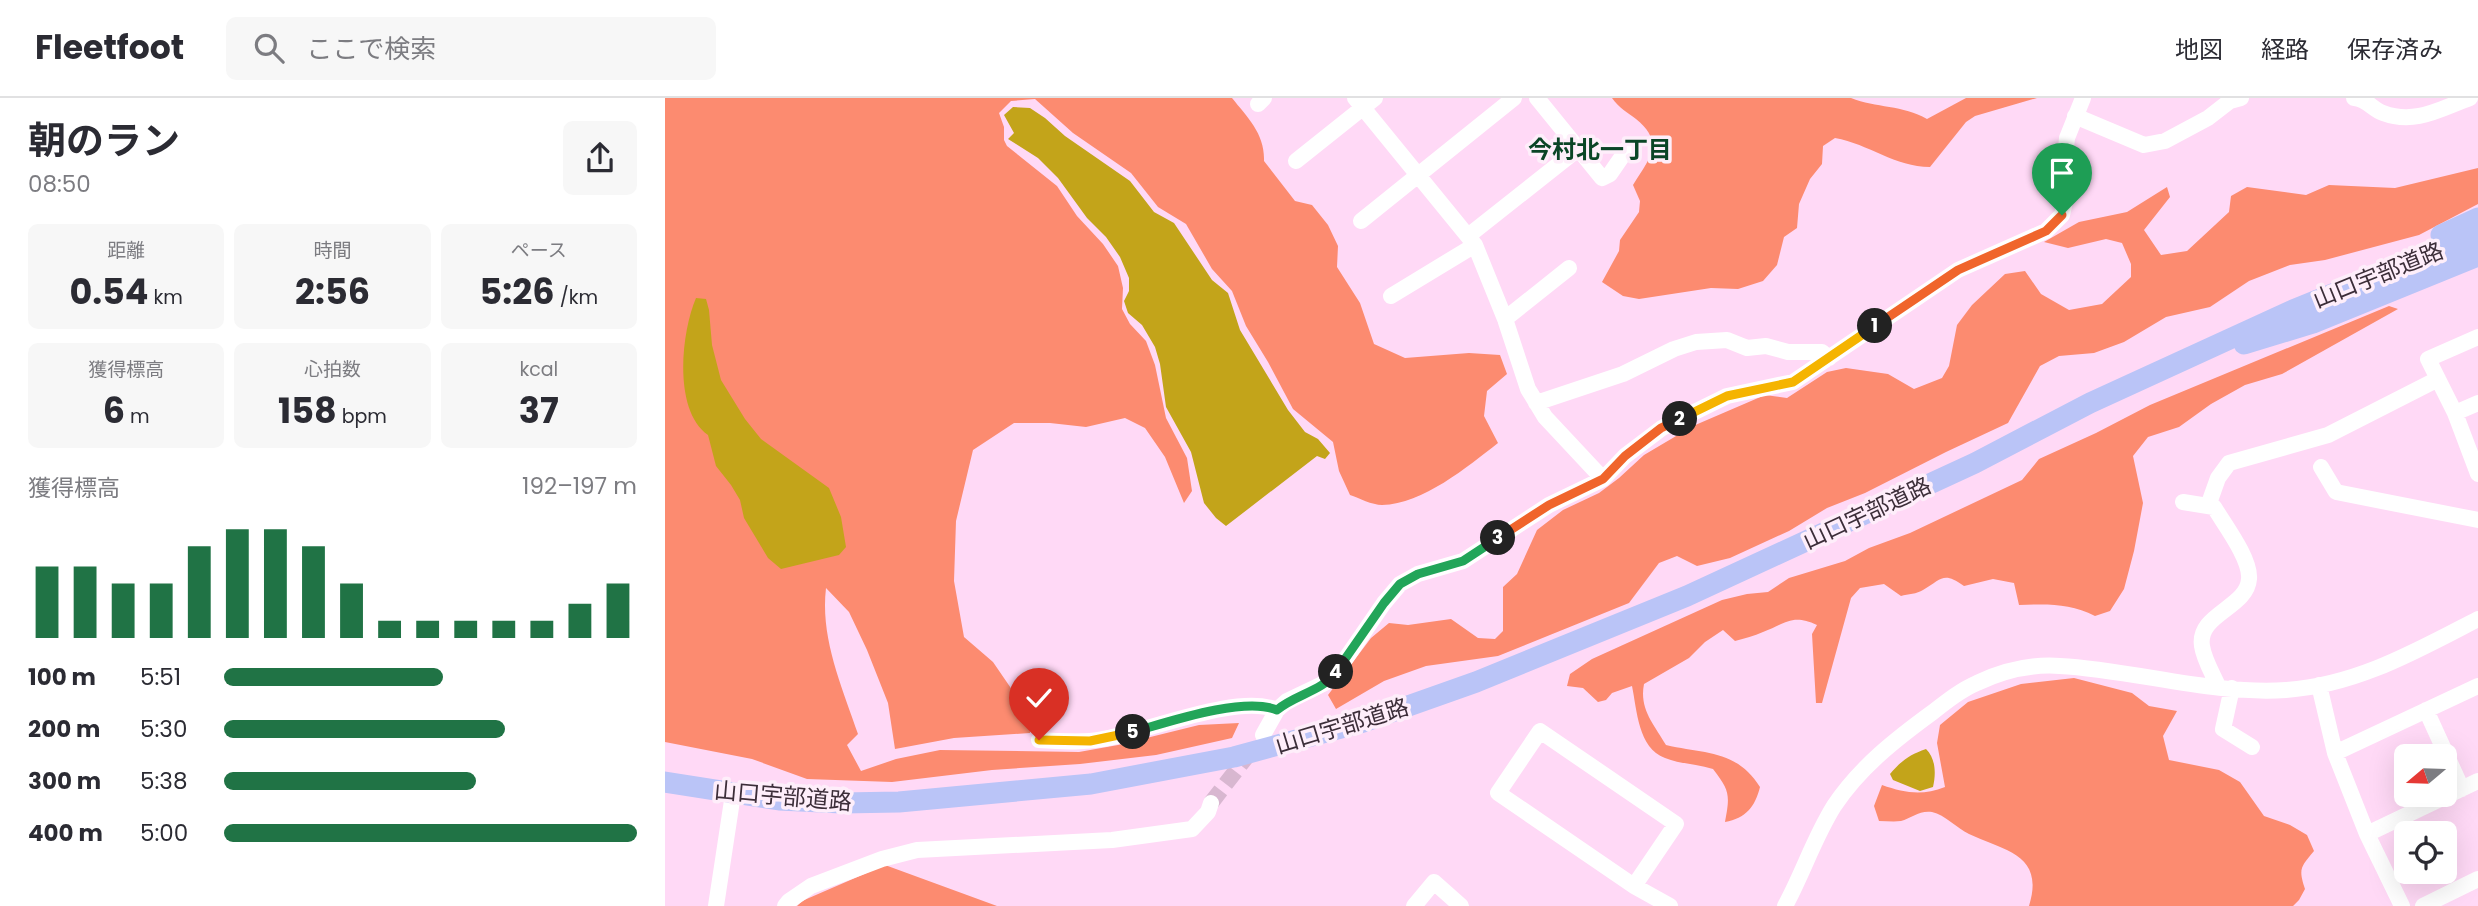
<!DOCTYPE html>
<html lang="ja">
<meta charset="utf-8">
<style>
:root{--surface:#fff;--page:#f7f7f7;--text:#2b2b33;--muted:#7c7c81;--line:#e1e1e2;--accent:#207345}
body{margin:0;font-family:Poppins,"Noto Sans JP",sans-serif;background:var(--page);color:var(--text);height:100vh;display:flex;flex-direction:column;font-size:26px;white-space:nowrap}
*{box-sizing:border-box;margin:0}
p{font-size:23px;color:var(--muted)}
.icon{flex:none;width:38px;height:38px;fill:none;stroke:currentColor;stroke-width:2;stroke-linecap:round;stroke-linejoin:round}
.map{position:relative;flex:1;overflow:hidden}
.panel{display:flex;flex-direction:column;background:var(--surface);width:665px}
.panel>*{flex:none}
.needle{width:46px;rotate:251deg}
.fabs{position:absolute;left:1729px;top:646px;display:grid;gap:14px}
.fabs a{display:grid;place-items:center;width:63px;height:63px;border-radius:10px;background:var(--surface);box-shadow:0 7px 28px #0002;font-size:35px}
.pin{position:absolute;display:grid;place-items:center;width:60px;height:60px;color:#fff;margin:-72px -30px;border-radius:50% 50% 50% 0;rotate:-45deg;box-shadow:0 0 7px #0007}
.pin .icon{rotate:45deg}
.km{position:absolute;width:35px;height:35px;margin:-18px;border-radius:50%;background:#222;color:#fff;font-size:19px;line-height:35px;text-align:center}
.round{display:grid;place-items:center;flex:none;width:74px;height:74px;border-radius:10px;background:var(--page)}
.head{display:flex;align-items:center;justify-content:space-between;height:119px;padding:0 28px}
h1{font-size:38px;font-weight:700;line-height:52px}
.metrics{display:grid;grid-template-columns:repeat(3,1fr);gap:10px;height:119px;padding:7px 28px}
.metrics div{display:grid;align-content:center;border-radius:10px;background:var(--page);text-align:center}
.metrics b{font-size:35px;font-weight:700}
.metrics small{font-size:19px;font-weight:400}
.metrics p{font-size:19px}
.chart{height:196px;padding:14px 28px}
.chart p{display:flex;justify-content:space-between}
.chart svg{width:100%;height:126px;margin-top:7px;stroke:var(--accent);stroke-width:6}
ul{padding:0 28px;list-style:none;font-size:23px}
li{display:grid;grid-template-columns:112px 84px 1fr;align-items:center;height:52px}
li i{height:18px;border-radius:9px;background:var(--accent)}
header{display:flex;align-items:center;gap:42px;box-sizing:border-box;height:98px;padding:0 35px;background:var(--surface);border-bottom:2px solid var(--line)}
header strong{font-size:33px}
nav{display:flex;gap:38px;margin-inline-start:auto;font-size:24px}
.search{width:490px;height:63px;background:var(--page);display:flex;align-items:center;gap:18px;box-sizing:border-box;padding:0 24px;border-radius:10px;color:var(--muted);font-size:26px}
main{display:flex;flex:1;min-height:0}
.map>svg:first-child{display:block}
.forest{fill:#fc8b70}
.water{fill:#c3a41a}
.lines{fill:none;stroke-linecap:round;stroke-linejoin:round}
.minor-tunnel{stroke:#d8b7d0;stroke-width:16;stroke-dasharray:16 8;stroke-linecap:butt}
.minor{stroke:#fff;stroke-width:16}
.major{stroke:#bac4f7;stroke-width:21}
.split-1-casing{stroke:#fff;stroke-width:14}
.split-2-casing{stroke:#fff;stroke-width:14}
.split-3-casing{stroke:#fff;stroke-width:14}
.split-4-casing{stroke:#fff;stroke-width:14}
.split-5-casing{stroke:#fff;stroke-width:14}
.split-6-casing{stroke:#fff;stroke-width:14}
.split-1{stroke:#f0652b;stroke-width:9}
.split-2{stroke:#f5b400;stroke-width:9}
.split-3{stroke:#f0652b;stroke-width:9}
.split-4{stroke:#22a559;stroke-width:9}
.split-5{stroke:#22a559;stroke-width:9}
.split-6{stroke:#f5b400;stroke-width:9}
.labels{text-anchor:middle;stroke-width:7;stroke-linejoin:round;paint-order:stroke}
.street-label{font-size:23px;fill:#3c2e39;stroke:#feeefa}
.neighbourhood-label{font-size:24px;font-weight:bold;fill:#0a4526;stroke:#feeefa}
</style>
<header>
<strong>Fleetfoot</strong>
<div class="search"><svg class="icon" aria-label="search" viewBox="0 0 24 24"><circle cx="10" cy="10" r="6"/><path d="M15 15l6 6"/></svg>ここで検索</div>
<nav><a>地図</a><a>経路</a><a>保存済み</a></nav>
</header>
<main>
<section class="panel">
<div class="head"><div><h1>朝のラン</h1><p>08:50</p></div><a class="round"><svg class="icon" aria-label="share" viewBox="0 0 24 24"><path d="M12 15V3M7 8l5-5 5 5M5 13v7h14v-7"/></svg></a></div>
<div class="metrics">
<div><p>距離</p><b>0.54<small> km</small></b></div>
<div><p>時間</p><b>2:56</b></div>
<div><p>ペース</p><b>5:26<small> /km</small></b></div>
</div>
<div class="metrics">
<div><p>獲得標高</p><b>6<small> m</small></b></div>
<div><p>心拍数</p><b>158<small> bpm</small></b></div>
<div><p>kcal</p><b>37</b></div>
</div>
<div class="chart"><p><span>獲得標高</span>192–197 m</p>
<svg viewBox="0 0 160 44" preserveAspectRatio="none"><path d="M5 44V19M15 44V19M25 44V25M35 44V25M45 44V12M55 44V6M65 44V6M75 44V12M85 44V25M95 44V38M105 44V38M115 44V38M125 44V38M135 44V38M145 44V32M155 44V25"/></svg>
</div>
<ul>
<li><b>100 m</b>5:51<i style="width:53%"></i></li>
<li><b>200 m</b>5:30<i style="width:68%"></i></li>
<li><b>300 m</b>5:38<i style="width:61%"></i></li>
<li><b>400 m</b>5:00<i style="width:100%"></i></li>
</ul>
</section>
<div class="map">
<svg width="1813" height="808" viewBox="0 0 1813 808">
<rect width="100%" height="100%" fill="#ffd9f6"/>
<path class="forest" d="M0,0H567C583,20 600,36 599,63L630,103L647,107L663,127L673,148L672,169L695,205L709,246L740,260L804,255L835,257L842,276L822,293L819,318L833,345C802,369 758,406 717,407C707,407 694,400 685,397L674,373L668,344L628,311L603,264L581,228L567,193L547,171L521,126L493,109L466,75L408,35L370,1L346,3L334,15L339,29V42L342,48L392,88L412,118L438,146L453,168L458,190L457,211L465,226L481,243L490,267L501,320L522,360L527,393L519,405L500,359L480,330L460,320L421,329L385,325H349L308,352L291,423L289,483L299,539L328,564L365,618V635L289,640L230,651L223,605L202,552L184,514L161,490C155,540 177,589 193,636L182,647L196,673L231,661L275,652L414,654L453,647L534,627L574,625L567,640L491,657L415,666L327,672L227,684L142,681L87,661L0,644Z
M947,0H1186C1211,10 1238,7 1262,21L1301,0H1372L1310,18L1301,24L1265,69C1230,69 1204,46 1170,40L1158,48L1157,66L1145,81L1134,106L1132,130L1119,139L1112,167L1098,183L1073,191L1046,190L974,201L958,198L937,184L954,153L955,142L974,114L975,103L968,87C983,62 1001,45 971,21C962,14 954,10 947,0Z
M1813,70V106L1754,137L1660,162L1625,167L1584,183L1545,209L1501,219L1459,244L1429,255L1394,258L1375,268L1343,325L1281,354L1200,395L1162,410L1124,433L1065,460L1032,468L1012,458L994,465L964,505L833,558L761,568L719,583L671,611L663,597L706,540L724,525L743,527L786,521L813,540L830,541L838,533V489L852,476L872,432L898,412L934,395L954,380L979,357L1028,328L1100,297L1122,300L1162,274L1181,270L1223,276L1249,291L1277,280L1284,268L1292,227L1307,207L1340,176L1360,173L1376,196L1404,212L1437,206L1466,179V166L1457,145L1441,141L1403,150L1379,144L1414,124L1462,114L1502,89L1505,99L1479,132L1496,157L1522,153L1564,114L1566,98L1582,89L1641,97L1664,87L1730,90Z
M1724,208L1733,211L1617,276L1580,287L1546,306L1514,329L1483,339L1468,358L1478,405L1469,453L1459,491L1445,513L1430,518C1405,505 1382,506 1354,507L1349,485L1328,481L1299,488C1278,473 1277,481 1258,492C1252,496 1243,496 1236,498L1219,486L1195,490L1186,500L1157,605H1151L1147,536L1152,527C1127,515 1120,526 1098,534C1089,538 1080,540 1070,543L1058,532L1040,544L1024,560L979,586C974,611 989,626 1001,647C1040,656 1072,652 1095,689C1090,709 1081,720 1060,724C1065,697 1065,693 1048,671C1032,666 1015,666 1000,660C973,650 972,612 967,588L947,595L941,602L933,604L918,590L902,588L905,576L927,561L1057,502L1082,496L1103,494L1124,480L1180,463L1204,450L1245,435L1357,382L1374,361L1431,335L1485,307Z
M1409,580L1467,595L1484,608L1512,613L1498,638L1504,662L1554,672L1575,684L1599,718L1625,727L1642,737L1649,753C1636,769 1633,770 1640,791L1634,802L1628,808H1364C1380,756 1340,753 1304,736C1292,730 1280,717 1267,714C1255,712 1246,720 1236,723C1229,724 1221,723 1214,723L1209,708L1217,687C1240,695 1257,698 1280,689L1272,645L1275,627L1303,604L1356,586Z
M220,767L332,808H132L137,803Z"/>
<path class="water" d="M348,9L365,10L380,20L400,38L465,83L489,114L509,125L547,182L563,195L575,232L623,312L640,334L653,341L665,355L660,361L652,358L561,428L551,420L539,405L526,354L501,309L495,266L490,249L477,227L463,215L459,203L464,193V180L455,159L441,139L422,120L393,80L373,60L343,41L349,35L339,17Z
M31,200L41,201L44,212L47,247L56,282L80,321L96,341L164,390L176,419L181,449L174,457L116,471L103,460L79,420L75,402L66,387L51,368L43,337C8,313 16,235 31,200Z
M1261,651C1271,661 1271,676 1268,689L1255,693L1228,682L1225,676C1236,663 1244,657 1261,651Z"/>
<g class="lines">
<path class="minor-tunnel" d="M546,705L586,653"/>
<path class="minor" d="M690,0L810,147L840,221L863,291L880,319L938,381
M872,0L937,80L945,76L965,47
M1689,0C1702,1 1707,11 1718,15C1750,27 1775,11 1805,0
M593,6L599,0
M1410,18L1479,47L1500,43L1543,20L1565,3L1576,0
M631,63L710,0
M696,123L849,0
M803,138L913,51
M726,198L810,147
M840,221L904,170
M1813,239L1763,261L1790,315L1813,376
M871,305L958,276L1009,251L1031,244L1062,242L1082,250L1101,248L1123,254H1157L1164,260
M1790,315L1813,305
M1656,369L1671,394L1813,422
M1518,404L1549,409C1559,426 1586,461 1584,481C1582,510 1532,516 1537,548C1539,562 1548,576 1553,588
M1543,408L1553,380L1564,365L1663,337L1773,281
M1654,587L1670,655L1702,736L1737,808
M1567,590L1558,631L1587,649
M1761,612L1797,691
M875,633L1011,726L969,788L833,695Z
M598,637L612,612L622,603L666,582L719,505L735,486L753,476L798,463L884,407L938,381L960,358L997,330L1062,298L1128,284L1293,172L1381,133L1397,117L1401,99L1399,71L1402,40L1418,0
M374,642C395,643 417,645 438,641C482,634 572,595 612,612
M1670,655L1813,588
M1702,736L1813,683
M969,788L1005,808
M51,808L68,696
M120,808L124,803L146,788L217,761L252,752L447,742L527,731L543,714L546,705
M749,808L769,784L796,808
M1120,808C1138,775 1149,740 1169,708C1195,669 1231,641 1268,614C1282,603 1296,592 1312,585C1337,573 1367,566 1395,568C1469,572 1547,597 1621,592C1692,587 1751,553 1813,521
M1758,808L1813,781"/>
<path class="major" d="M1776,137L1813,120
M1579,246L1648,225L1813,158
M0,684L114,702L177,705L234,704L426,686L569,659L698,624L811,584L1022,498L1310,365L1425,305L1628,212L1813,137"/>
</g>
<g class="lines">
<defs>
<path id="split-1" d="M1210,228L1293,172L1381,133L1397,117"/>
<path id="split-2" d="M1015,321L1062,298L1128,284L1210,228"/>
<path id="split-3" d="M833,440L884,407L938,381L960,358L996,330L1015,321"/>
<path id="split-4" d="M671,574L719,505L735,486L753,476L798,463L833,440"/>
<path id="split-5" d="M468,634C503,624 579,598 612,612C629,597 658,593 671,574"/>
<path id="split-6" d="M374,642L425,643L468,634"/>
</defs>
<use href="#split-1" class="split-1-casing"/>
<use href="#split-2" class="split-2-casing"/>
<use href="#split-3" class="split-3-casing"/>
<use href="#split-4" class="split-4-casing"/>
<use href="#split-5" class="split-5-casing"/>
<use href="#split-6" class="split-6-casing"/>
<use href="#split-1" class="split-1"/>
<use href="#split-2" class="split-2"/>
<use href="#split-3" class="split-3"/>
<use href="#split-4" class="split-4"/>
<use href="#split-5" class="split-5"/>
<use href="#split-6" class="split-6"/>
</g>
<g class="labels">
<g class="street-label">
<text transform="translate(1713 177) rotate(-22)" y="8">山口宇部道路</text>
<text transform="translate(1202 415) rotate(-25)" y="8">山口宇部道路</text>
<text transform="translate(677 628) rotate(-17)" y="8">山口宇部道路</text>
<text transform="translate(118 698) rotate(5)" y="8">山口宇部道路</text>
</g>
<g class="neighbourhood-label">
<text x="935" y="60">今村北一丁目</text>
</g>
</g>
</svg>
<div class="fabs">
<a><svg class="needle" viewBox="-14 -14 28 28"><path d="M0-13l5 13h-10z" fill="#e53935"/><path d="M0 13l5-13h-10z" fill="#7c7c81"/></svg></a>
<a><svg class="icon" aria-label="locate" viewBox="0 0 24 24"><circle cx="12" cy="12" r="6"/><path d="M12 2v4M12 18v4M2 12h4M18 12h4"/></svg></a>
</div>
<div class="pin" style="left:1397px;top:117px;background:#1e9e55"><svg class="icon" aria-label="arrive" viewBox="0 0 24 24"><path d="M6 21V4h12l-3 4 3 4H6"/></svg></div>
<div class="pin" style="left:374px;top:642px;background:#d93025"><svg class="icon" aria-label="check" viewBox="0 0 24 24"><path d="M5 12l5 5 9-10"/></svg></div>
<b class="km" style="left:1210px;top:228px">1</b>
<b class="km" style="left:1015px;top:321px">2</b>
<b class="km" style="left:833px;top:440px">3</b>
<b class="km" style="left:671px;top:574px">4</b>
<b class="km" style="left:468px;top:634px">5</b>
</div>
</main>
